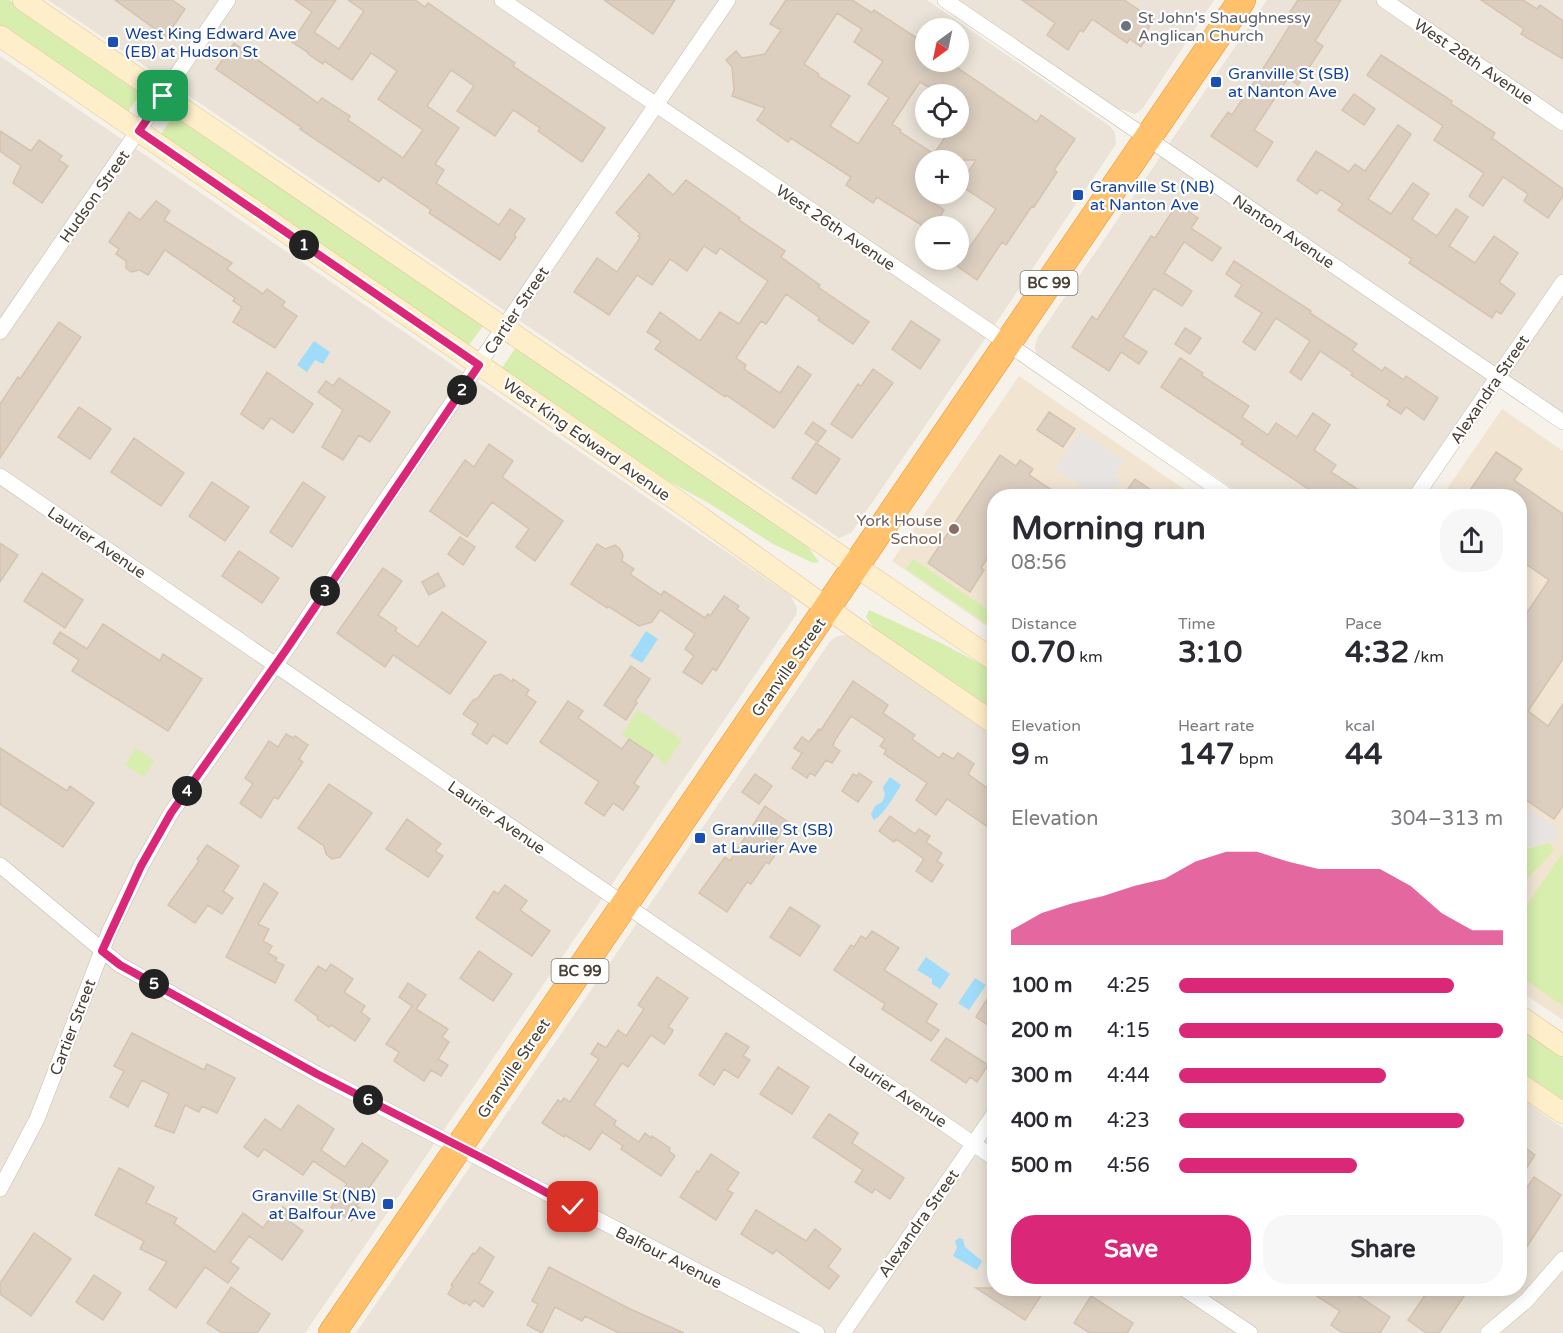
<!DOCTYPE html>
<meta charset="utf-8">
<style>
:root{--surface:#fff;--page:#f7f7f7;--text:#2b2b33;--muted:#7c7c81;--accent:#db2777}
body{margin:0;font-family:"Varela Round",sans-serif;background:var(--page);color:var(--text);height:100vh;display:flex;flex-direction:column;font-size:22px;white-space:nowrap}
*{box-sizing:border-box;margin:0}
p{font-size:20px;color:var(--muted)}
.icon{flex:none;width:33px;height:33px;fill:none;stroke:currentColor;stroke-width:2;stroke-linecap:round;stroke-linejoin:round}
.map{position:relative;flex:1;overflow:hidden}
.panel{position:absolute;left:987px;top:489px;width:540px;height:807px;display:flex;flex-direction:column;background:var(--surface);border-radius:24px;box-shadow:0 3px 15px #0003}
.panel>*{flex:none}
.needle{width:39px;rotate:213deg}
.fabs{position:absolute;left:915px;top:18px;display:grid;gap:12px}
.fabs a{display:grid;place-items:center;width:54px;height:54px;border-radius:50%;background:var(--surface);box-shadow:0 3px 15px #0003;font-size:30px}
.pin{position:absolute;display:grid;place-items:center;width:51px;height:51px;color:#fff;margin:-26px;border-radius:12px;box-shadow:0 3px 9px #0006}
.km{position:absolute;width:30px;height:30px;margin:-15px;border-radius:50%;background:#222;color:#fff;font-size:16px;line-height:30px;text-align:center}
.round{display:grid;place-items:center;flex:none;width:63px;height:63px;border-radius:24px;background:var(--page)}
.overview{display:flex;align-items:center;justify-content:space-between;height:102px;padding:0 24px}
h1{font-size:33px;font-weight:700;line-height:45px}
.metrics{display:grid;grid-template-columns:repeat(3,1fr);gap:9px;height:102px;padding:6px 24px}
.metrics div{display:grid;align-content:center}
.metrics b{font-size:30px;font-weight:700}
.metrics small{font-size:16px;font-weight:400}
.metrics p{font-size:16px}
.chart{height:168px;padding:12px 24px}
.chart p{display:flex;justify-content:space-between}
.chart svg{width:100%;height:108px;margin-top:6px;fill:var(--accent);opacity:.7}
.cta{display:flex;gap:12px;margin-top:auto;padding:12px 24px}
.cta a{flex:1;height:69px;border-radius:24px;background:var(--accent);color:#fff;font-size:24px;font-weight:700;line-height:69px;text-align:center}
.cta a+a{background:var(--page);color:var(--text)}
ul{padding:0 24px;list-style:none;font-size:20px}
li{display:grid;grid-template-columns:96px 72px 1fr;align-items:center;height:45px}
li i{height:15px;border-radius:8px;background:var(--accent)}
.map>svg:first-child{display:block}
.residential{fill:#ebe3d7;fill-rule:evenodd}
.education{fill:#f1e5d2}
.green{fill:#d7eeae}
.parking{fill:#e7e4e1}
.water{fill:#a0dcf9}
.building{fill:#dccfc0;stroke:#d5c3af;stroke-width:1.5;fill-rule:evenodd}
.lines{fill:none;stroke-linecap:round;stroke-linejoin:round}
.street-casing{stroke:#c6bbad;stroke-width:16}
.secondary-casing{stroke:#dec596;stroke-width:22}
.highway-casing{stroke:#ef952a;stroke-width:28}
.street{stroke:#fff;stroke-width:15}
.secondary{stroke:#ffeeca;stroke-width:21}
.highway{stroke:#ffc16b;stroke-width:27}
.route-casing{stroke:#fff;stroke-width:12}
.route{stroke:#db2777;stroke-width:8}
.worship-dot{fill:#6b7280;stroke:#fff;stroke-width:2}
.transit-dot{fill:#1a4fb4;stroke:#fff;stroke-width:2}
.education-dot{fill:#8d6e63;stroke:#fff;stroke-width:2}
.labels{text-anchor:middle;stroke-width:4.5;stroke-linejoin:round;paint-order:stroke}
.shield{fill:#fff;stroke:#817a72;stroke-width:1.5}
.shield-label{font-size:15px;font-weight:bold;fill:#4b4136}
.worship-label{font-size:16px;fill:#5b616d;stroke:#fff;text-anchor:start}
.transit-label{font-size:16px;fill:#164399;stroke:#fff;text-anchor:start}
.street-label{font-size:16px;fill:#4b4136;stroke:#fff}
.education-label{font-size:16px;fill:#785e54;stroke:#fff;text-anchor:end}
</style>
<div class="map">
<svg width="1563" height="1333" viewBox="0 0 1563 1333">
<rect width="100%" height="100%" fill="#f6f1e9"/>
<path class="residential" d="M48,0H927L1110,126L1115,133L1116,144L1000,317L858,523L851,533L839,538ZM926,28H958V62H926ZM926,94H958V128H926ZM926,160H958V194H926ZM926,226H958V260H926Z
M959,0H1214L1143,108L1135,114L1117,108Z
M1267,0H1563V414L1497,369L1408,496H1244L1040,358L1036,353L1035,347L1037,338Z
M0,56L791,596L797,608L796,615L305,1333H0Z
M843,635L852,637L994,736V1288H1520V1098L1563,1128V1333H356L829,643L835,637Z"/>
<path class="education" d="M1019,376L1194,496H994V631L892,561Z
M1502,409L1563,451V1020L1520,991V496H1442Z"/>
<path class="green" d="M0,0H9L142,91L128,112L0,26Z
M175,114L483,326L469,345L160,135Z
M516,347L808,547L819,562L813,563L773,544L707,502L653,473L502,368Z
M913,559L987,609L994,598V629L906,569Z
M869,610L943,644L994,671V713L878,633L866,617Z
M638,710L682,740L666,764L622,735Z
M136,748L154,761L144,777L125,765Z
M1549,843L1554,851L1520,886V851Z
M1563,852V1006L1520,976V915Z
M1520,1028L1563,1058V1102L1520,1072Z"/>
<path class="parking" d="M1080,431L1124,461L1114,476L1121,480L1110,496H1097L1055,469Z
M1520,803L1555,826L1557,839L1520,849Z"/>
<path class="water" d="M314,341L330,352L323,364L315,360L307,372L297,365Z
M646,631L658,639L642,663L630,656Z
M890,777L901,785C894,796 885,813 874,820L871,814L875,806L882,802L885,795L883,787Z
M926,957L950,974L940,989L932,984V979L917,970Z
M975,978L986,985L969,1010L958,1003Z
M959,1238L963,1239L965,1247L982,1261L977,1270L953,1256L957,1248L955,1241Z"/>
<path class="building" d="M115,0H172L185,9L166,37Z
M295,0H336L314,32L339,49L364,11L348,0H415L425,7L428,3L515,63L513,66L605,128L582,162L538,131L540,128L513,110L495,136L457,111L474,86L451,70L427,106L459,128L435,164L444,170L436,183L499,225L510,209L525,219L514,235L516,237L500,260L429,213L431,210L383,177L379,182L300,129L302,128L216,69L234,43L318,103L322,98L350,116L348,120L403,158L423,130L378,99L397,71L371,53L352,80L324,61L323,64L308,54L309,53L292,42L312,12Z
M604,0H675L653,34Z
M786,0H852L872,13L874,10L926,44V62H949L1037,122L1041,115L1075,139L1054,170L1057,172L1034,207L1032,206L1006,245L1002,242L977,280L957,266L996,209L960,185L976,160H926V198L944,210L934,226H923L877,197L873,203L846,185L851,177L791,138L788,142L757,120L765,108L732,96L734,90L732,67L726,60L736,51L742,58L765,54L781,30L770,24ZM837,13L862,29L854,42L883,61L868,84L889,98L858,144L830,126L850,96L818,76L819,74L804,64ZM920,82L940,94H958V128H951L934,154L900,132L901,130L892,124Z
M1022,0H1124L1154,20L1144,34L1148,36L1141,47L1130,39L1127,43L1092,19L1083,32L1080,30L1068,50L1047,35L1055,23Z
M1298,0H1341L1315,41L1323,46L1298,85L1288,78L1254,130L1273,142L1257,167L1211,136L1228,112L1232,115L1266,64L1294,19L1288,15Z
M1481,0H1523L1537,9L1540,5L1563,21V59L1521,34L1524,29Z
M1381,55L1452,101L1451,104L1495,133L1492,138L1563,189V196L1548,218L1524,201L1528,194L1503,177L1483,206L1469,196L1484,173L1434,140L1443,126L1367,75Z
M1354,94L1375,109L1364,125L1342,110Z
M1398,125L1411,134L1368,199L1391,214L1413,183L1429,194L1412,219L1437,236L1456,209L1468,217L1449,246L1475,263L1494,236L1518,253L1499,282L1515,294L1501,314L1496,311L1492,318L1409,263L1412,259L1338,210L1343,204L1320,189L1317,194L1297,180L1316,151L1349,172L1355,164L1365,171Z
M0,131L31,151L39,140L62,156L59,160L68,166L42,203L13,183L21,166L0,151Z
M649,174L673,195L686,180L740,218L739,220L785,251L781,257L820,285L818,287L869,322L853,344L818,320L820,318L786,294L766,324L761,321L736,358L746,365L744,369L780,393L798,366L811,375L774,428L726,395L725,397L655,349L661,341L647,332L660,312L700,341L720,312L739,324L768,281L720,248L716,254L704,246L687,271L670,259L652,285L637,275L609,315L574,292L597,258L617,272L640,238L638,236L640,234L616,213Z
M156,201L170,211L164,220L232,263L227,269L263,294L267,289L285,302L282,306L297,316L275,348L233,322L242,307L233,301L235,298L165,250L148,275L140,270L131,272L126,268V261L116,254L119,249L109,242L129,212L140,220Z
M1177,204L1198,218L1191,228L1221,248L1212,261L1184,242L1164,273L1192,291L1182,306L1154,288L1123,337L1147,352L1139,364L1121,352L1109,371L1072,347L1092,316L1097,320L1151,236L1155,238Z
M1234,261L1311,311L1310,313L1357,344L1352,350L1382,371L1385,367L1404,380L1406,376L1438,398L1424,420L1406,407L1401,414L1387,405L1390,401L1351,375L1353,373L1320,351L1301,380L1290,372L1310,341L1276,318L1255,350L1243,342L1262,313L1235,296L1242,285L1226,274Z
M911,321L940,340L920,369L892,349Z
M59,322L81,337L0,458V404L18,377L20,379Z
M1185,328L1201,338L1190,354L1175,344Z
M1180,358L1203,373L1201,375L1249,406L1242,417L1268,435L1276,423L1297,437L1313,413L1330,425L1314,450L1336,465L1331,472L1368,496H1319L1241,444L1243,441L1161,387Z
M873,369L893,383L852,438L831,424L858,384L861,386Z
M267,372L313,404L293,433L271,418L263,429L241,414Z
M339,378L390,412L370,442L359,435L343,460L322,447L343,410L318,392L326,381L333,386Z
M79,407L111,429L90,459L58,437Z
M1049,412L1075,429L1063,447L1037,430Z
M813,422L826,431L818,442L805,433Z
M134,438L184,473L161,506L111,472Z
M816,443L840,459L816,494L792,478Z
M489,444L513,461L502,477L563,521L535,561L516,547L529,529L492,502L467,537L430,511L465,460L474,467Z
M1496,452L1522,469L1514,480L1563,514V659L1528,711L1548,726L1563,704V806L1554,819L1520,796V623L1549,580L1520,560V496H1466Z
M1000,455L1016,466L1020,460L1033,469L1029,475L1061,496H994V548L981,568L984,570L970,592L928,563Z
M1135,479L1160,496H1123Z
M212,482L249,507L225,541L189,516Z
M303,482L325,497L292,547L270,532Z
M460,537L475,547L463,565L448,554Z
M0,543L18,555L0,582Z
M597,544L605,549L615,545L620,549L623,555L622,561L634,569L630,574L661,595L664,591L705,618L708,614L710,616L724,596L739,606L737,609L749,618L716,671L713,668L702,684L683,672L694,656L685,649L695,634L660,610L652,622L639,626L608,606L607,608L571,584Z
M239,551L279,578L262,603L222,576Z
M383,568L402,581L378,615L397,628L395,631L418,647L442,612L486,642L450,694L393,655L385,667L337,633Z
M42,573L83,600L65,628L24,601Z
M438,573L445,586L429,595L422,582Z
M103,624L160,661L163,654L202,679L168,731L72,671L79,660L53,643L60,632L87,649Z
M631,666L650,679L635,702L637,703L626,720L604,705Z
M501,674L512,682L513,679L529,690L526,695L536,702L507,744L493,735L487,744L472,734L478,724L463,714L473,700L478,698L494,676Z
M853,681L888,705L883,713L915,735L912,739L939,758L943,753L953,759L958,753L974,764L968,774L994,793V831L947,799L936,815L916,800L927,783L884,754L886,750L880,746L885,739L851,716L835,740L833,746L840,751L832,763L826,760L815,776L810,773L807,778L792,768L802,753L794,748L802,737L809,742L819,729L821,730Z
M568,701L583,711L578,718L622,749L629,739L653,755L634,783L639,787L623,810L613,803L604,816L585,803L599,782L540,742Z
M286,734L293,738L295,736L308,745L299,759L303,762L278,799L274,797L261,818L240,803L253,784L245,778L269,741L278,747Z
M0,748L67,791L70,786L94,803L63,847L0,804Z
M859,773L872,782L858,802L842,791L853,774L857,776Z
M755,774L772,786L759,804L742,792Z
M329,784L372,813L340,857L332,859L326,854L324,846L298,828Z
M765,806L788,822L775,842L777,843L774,848L778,851L769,864L766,862L751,884L747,882L727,912L699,893L725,857L730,861Z
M890,816L915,834L919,829L930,836L926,842L942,853L937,861L943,865L932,882L916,871L924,859L896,839L894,842L879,831Z
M407,819L441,844L435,851L443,856L428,877L386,849Z
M207,845L239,866L223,891L233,898L222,914L208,905L195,923L168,905L199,861L197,859Z
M264,883L278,893L258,924L269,929L263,941L272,946L268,953L277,958L275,961L284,965L275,983L226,957Z
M505,885L527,901L520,910L550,931L532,956L476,918L494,891L498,894Z
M790,907L820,926L800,956L770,937Z
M872,931L899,948L884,970L937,1004L926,1022L939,1030L931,1041L882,1009L885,1004L834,970L851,945L854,947L861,936L866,939Z
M479,951L512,974L493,1001L460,978Z
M331,964L353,979L344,992L365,1006L361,1012L370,1019L355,1041L331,1025L329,1027L317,1019L318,1017L295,1000L318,966L326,971Z
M657,977L688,998L668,1027L673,1030L672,1033L664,1044L651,1035L628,1067L622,1063L594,1105L616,1121L614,1125L639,1142L645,1133L651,1138L652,1136L670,1148L669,1151L675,1156L661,1176L621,1149L623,1146L602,1132L590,1150L565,1135L564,1137L542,1123L558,1100L561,1102L564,1098L570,1102L599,1059L591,1054L598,1043L606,1048L618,1030L626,1036L644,1009L638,1005Z
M408,983L426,995L416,1009L448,1029L442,1037L449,1042L438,1059L448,1065L441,1076L431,1070L424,1081L394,1061L399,1052L386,1044L412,1006L399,997Z
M994,988V1029L976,1017Z
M132,1033L204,1070L207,1064L235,1078L217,1113L202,1106L199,1112L185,1105L174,1133L155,1126L169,1094L142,1080L128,1107L110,1097L124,1071L114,1066Z
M726,1033L749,1047L743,1056L750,1060L738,1078L724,1069L714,1085L699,1075Z
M946,1038L988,1065L977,1082L970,1077L966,1083L931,1060Z
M778,1067L809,1087L792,1114L760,1094Z
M298,1105L334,1129L321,1150L345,1167L362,1143L388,1161L356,1206L360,1208L351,1221L331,1207L347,1184L313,1161L303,1175L264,1149L258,1157L244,1147L265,1119L281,1130Z
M829,1114L858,1133L852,1143L904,1178L890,1199L875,1189L872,1193L855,1182L863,1170L813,1137Z
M1520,1144L1535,1155L1520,1178Z
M711,1154L739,1173L727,1190L733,1193L716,1220L680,1197L697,1171L699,1172Z
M119,1168L154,1187L146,1203L177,1218L174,1223L215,1252L243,1213L263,1228L275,1211L279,1214L283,1207L293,1215L289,1221L303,1231L282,1260L249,1236L230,1262L239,1268L228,1283L205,1267L176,1308L149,1289L167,1262L140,1249L144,1241L95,1215Z
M1534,1177L1561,1195L1520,1257V1198Z
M756,1210L806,1241L815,1229L841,1249L828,1267L839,1276L829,1289L776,1250L773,1254L741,1234Z
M34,1233L71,1259L31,1316L0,1294V1283Z
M480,1247L494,1257L479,1283L493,1292L483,1307L474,1300L470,1306L465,1302L464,1304L448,1294L453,1286L451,1285L473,1253L475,1254Z
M549,1267L630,1309L684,1333H619L585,1316L582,1321L555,1307L542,1333L527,1325L538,1304L532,1301Z
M94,1275L121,1293L103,1320L76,1302Z
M231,1287L270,1314L257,1333H222L207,1323Z
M976,1288H1046L1025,1320Z
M1304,1288H1347L1390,1317L1380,1333H1343L1331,1325L1340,1311Z
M1430,1288H1456L1465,1295L1439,1333H1426L1408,1320Z
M1091,1296L1133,1323L1127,1333H1090L1074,1323Z"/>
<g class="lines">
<defs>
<path id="street" d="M502,0L982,326L1228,496
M945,0L1563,422
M1384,0L1563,123
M0,332L228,0
M0,476L994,1158
M1416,496L1563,282
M0,865L120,965L317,1074L817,1333
M0,1189L37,1119L110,930L141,866L171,813L286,650L378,511L728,0
M1183,1288L1250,1333
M843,1333L994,1114
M1488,1333L1526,1301L1563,1259"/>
<path id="secondary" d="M23,0C346,222 670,440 994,660
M0,36L685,506L851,625L994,723
M1520,1016L1563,1046
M1520,1084L1563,1113"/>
<path id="highway" d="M332,1333L1242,0"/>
</defs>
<use href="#street" class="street-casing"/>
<use href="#secondary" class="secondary-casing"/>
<use href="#highway" class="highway-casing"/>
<use href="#street" class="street"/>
<use href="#secondary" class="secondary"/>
<use href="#highway" class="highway"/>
</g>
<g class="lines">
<defs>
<path id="route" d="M163,96L139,131L479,365L286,650L171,813L141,866L102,951L120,965L317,1074L488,1161L573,1207"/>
</defs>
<use href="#route" class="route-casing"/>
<use href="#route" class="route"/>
</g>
<circle class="worship-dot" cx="1126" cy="26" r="6"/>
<g class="transit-dot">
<rect x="107" y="36" width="12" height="12" rx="3"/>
<rect x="1210" y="76" width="12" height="12" rx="3"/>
<rect x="1072" y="189" width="12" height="12" rx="3"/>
<rect x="694" y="832" width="12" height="12" rx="3"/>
<rect x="382" y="1198" width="12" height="12" rx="3"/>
</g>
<circle class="education-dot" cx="954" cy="529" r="6"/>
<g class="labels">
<g class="shield">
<rect x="1020.5" y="271" width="57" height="24" rx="4.5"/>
<rect x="551.5" y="959" width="57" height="24" rx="4.5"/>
</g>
<g class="shield-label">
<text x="1049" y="288">BC 99</text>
<text x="580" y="976">BC 99</text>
</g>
<g class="worship-label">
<text x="1138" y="23">St John's Shaughnessy<tspan x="1138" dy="18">Anglican Church</tspan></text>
</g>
<g class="transit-label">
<text x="125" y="39">West King Edward Ave<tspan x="125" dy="18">(EB) at Hudson St</tspan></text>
<text x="1228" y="79">Granville St (SB)<tspan x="1228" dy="18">at Nanton Ave</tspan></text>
<text x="1090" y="192">Granville St (NB)<tspan x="1090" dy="18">at Nanton Ave</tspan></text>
<text x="712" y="835">Granville St (SB)<tspan x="712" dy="18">at Laurier Ave</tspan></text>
<text x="376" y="1201" text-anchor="end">Granville St (NB)<tspan x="376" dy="18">at Balfour Ave</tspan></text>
</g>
<g class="street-label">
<text transform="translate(1474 61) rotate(34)" y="6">West 28th Avenue</text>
<text transform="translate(94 196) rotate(-55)" y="6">Hudson Street</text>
<text transform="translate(836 227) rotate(34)" y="6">West 26th Avenue</text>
<text transform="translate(1284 231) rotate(34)" y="6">Nanton Avenue</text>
<text transform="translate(516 310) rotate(-56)" y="6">Cartier Street</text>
<text transform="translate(1489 389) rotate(-56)" y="6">Alexandra Street</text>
<text transform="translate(587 439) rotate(35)" y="6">West King Edward Avenue</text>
<text transform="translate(97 542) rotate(34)" y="6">Laurier Avenue</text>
<text transform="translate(788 667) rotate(-55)" y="6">Granville Street</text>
<text transform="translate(497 817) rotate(35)" y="6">Laurier Avenue</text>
<text transform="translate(72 1027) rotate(-69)" y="6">Cartier Street</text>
<text transform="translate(513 1068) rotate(-56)" y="6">Granville Street</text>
<text transform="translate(898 1091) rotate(34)" y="6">Laurier Avenue</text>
<text transform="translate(918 1223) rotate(-55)" y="6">Alexandra Street</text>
<text transform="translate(669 1257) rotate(27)" y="6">Balfour Avenue</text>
</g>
<g class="education-label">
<text x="942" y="526">York House<tspan x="942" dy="18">School</tspan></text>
</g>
</g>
</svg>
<div class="fabs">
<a><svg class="needle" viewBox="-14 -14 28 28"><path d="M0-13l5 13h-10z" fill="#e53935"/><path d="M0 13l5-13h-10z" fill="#7c7c81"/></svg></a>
<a><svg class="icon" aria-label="locate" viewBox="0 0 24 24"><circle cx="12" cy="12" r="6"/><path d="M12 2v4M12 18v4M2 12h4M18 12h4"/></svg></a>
<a>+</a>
<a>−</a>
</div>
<div class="pin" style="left:163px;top:96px;background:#1e9e55"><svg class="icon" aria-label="arrive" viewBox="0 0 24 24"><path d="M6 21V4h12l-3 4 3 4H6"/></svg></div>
<div class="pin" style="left:573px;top:1207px;background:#d93025"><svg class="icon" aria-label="check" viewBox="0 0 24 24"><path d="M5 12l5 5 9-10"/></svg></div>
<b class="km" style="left:304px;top:245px">1</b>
<b class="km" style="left:462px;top:390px">2</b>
<b class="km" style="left:325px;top:591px">3</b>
<b class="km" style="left:187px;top:791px">4</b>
<b class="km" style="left:154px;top:984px">5</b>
<b class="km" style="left:368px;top:1100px">6</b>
<section class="panel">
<div class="overview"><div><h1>Morning run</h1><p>08:56</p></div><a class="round"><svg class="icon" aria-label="share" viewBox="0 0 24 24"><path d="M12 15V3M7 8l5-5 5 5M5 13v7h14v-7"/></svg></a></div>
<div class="metrics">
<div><p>Distance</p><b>0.70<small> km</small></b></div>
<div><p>Time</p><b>3:10</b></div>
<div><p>Pace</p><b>4:32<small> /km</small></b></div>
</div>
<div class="metrics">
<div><p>Elevation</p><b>9<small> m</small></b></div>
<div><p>Heart rate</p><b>147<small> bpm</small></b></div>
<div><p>kcal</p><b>44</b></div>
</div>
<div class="chart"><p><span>Elevation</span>304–313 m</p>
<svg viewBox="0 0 160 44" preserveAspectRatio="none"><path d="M0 44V38L10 31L20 27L30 24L40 20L50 17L60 10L70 6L80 6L90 10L100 13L110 13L120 13L130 20L140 31L150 38L160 38V44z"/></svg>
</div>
<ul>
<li><b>100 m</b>4:25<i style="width:85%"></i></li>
<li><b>200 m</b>4:15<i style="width:100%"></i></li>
<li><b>300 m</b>4:44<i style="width:64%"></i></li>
<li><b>400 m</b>4:23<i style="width:88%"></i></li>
<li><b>500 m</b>4:56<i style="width:55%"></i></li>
</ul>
<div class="cta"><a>Save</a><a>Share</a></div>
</section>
</div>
